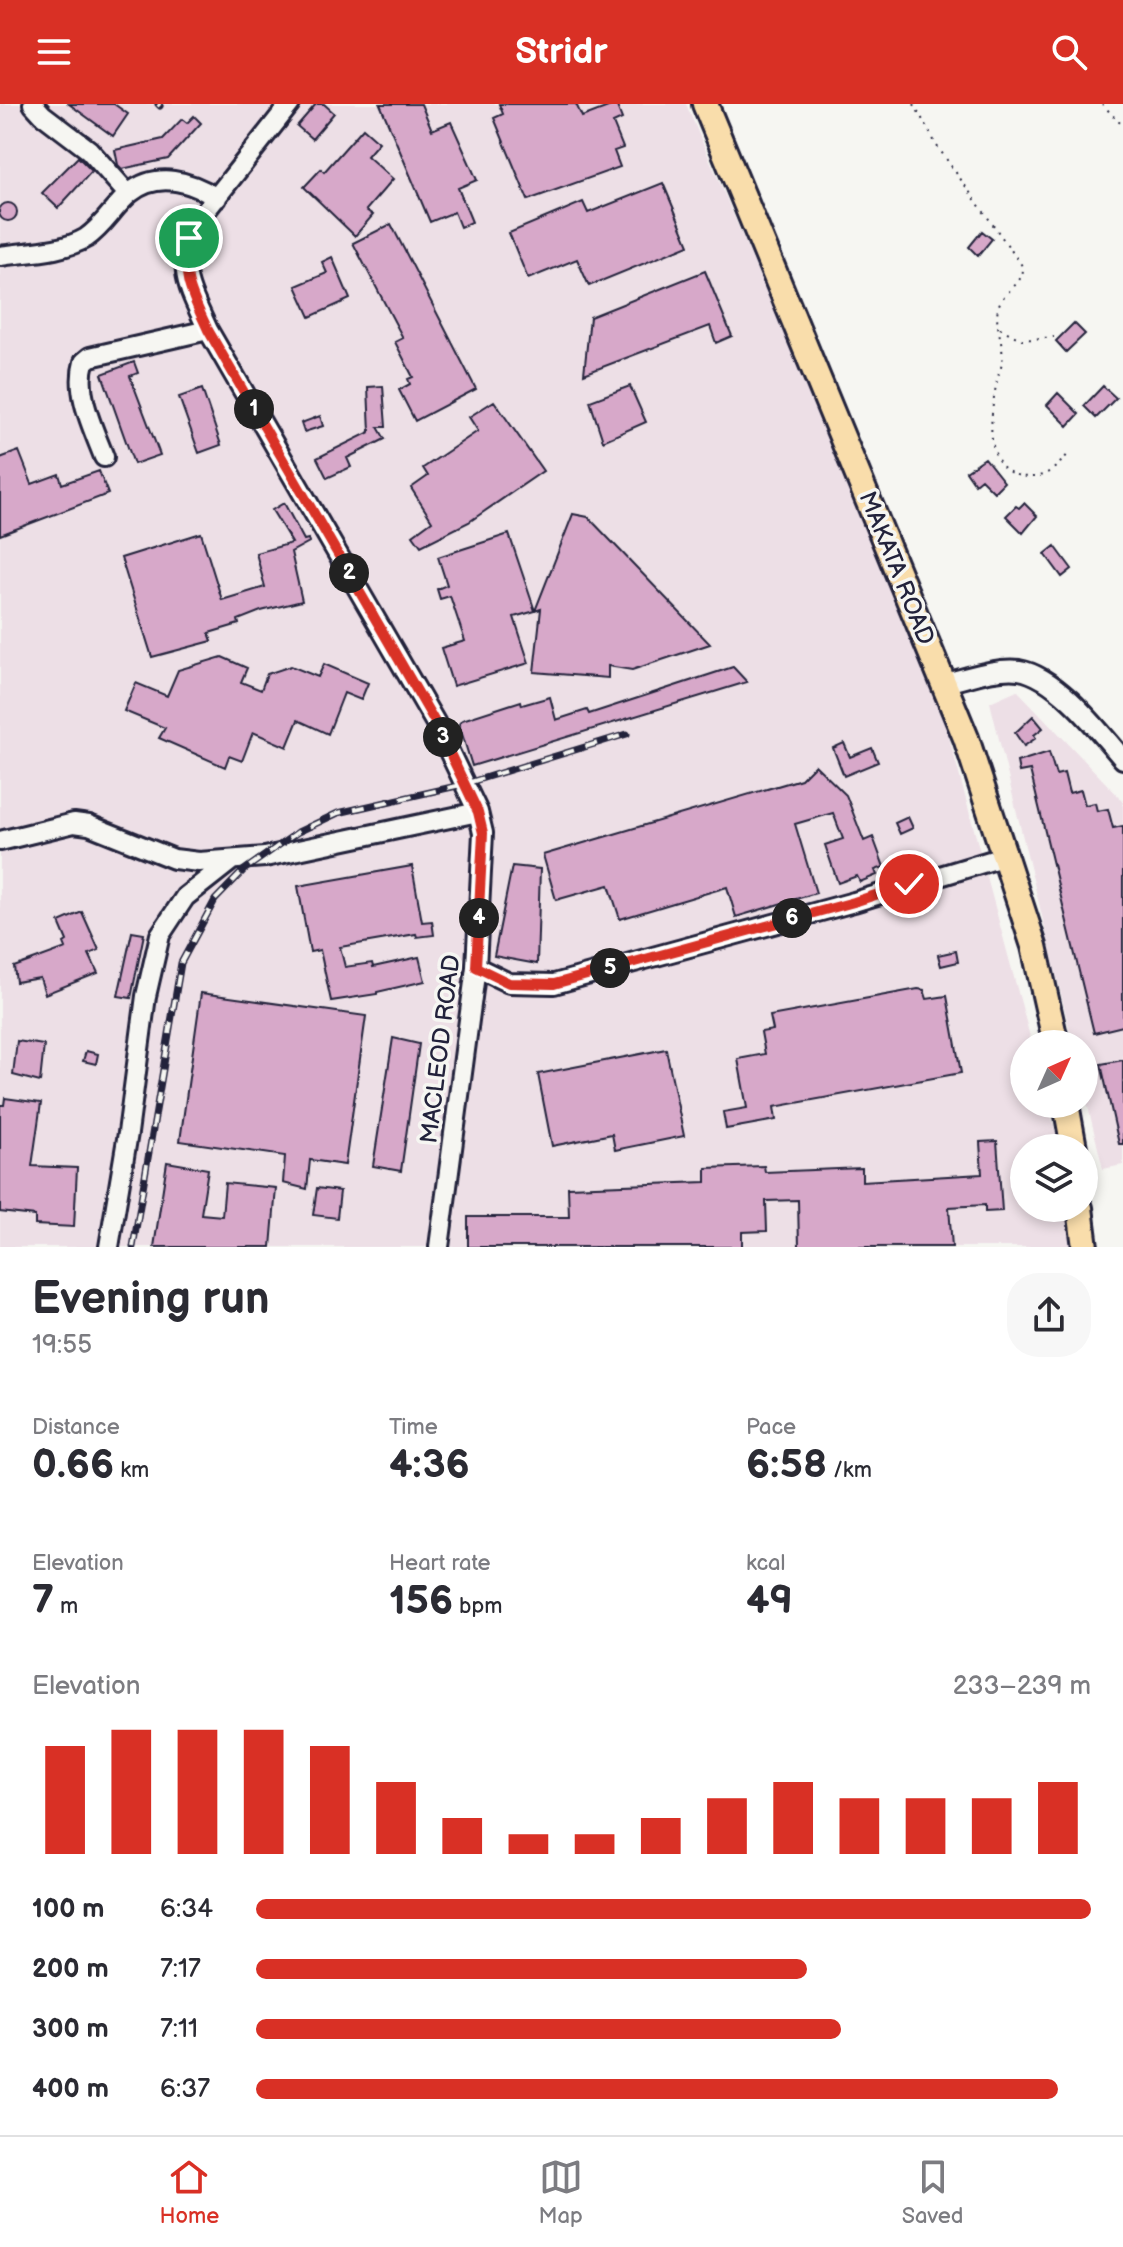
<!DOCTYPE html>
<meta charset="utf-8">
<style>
:root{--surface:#fff;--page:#f7f7f7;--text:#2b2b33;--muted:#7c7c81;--line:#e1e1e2;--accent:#d93025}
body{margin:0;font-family:"Balsamiq Sans",sans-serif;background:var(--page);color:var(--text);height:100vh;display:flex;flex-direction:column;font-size:30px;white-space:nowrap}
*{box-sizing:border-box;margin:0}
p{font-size:26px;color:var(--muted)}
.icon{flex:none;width:44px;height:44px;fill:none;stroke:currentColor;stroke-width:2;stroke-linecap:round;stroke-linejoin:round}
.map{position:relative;height:1143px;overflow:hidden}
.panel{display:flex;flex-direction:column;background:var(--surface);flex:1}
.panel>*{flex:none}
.needle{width:52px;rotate:45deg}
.tools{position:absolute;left:1010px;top:926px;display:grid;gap:16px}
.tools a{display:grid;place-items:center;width:88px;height:88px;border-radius:50%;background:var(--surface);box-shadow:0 4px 12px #0003;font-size:40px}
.pin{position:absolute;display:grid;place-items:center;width:68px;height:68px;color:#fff;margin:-34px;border:4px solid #fff;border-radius:50%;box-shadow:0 2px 8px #0007}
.km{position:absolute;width:40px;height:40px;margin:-20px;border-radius:50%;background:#222;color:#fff;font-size:22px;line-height:40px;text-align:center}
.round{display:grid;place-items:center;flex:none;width:84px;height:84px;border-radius:32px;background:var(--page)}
.headline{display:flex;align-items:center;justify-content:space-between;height:136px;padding:0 32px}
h1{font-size:44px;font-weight:700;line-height:60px}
.figures{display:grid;grid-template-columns:repeat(3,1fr);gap:12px;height:136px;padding:8px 32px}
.figures div{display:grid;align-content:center}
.figures b{font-size:40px;font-weight:700}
.figures small{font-size:22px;font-weight:400}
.figures p{font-size:22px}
.chart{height:224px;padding:16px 32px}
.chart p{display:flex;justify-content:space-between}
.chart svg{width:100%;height:144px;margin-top:8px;stroke:var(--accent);stroke-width:6}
ul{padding:0 32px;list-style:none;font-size:26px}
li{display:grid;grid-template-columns:128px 96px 1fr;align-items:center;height:60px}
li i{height:20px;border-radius:10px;background:var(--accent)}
header{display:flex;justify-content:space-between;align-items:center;height:104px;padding:0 32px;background:var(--accent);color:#fff;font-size:36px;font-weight:700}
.dock{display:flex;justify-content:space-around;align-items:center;height:112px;border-top:2px solid var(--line);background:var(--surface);font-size:22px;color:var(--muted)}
.dock a{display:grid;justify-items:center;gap:4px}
.dock .active{color:var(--accent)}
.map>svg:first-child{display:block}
.built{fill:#eddfe6}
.building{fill:#d7a8c9;stroke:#22223b;stroke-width:2}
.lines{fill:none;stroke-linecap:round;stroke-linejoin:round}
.minor-casing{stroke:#22223b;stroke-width:24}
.major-casing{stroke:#22223b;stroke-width:30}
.path{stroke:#22223b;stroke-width:2;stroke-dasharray:2 6;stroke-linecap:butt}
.minor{stroke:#f6f6f2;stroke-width:18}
.major{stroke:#f9ddab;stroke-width:24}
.rail-casing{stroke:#22223b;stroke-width:7}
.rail{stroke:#f6f6f2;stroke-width:4;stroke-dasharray:12;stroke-linecap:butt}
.route-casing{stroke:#fff;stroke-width:16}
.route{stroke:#d93025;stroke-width:10}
.labels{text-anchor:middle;stroke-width:7;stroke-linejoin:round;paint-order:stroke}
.street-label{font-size:24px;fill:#22223b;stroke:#f6f6f2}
</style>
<header><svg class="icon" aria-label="menu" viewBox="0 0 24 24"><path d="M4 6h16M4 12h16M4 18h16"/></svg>Stridr<svg class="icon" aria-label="search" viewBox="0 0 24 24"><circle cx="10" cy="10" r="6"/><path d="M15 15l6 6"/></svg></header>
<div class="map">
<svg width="1123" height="1143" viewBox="0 0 1123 1143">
<rect width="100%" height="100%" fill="#f6f6f2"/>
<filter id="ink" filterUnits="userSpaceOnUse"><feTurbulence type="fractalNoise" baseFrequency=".0125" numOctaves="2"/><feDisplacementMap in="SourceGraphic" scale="16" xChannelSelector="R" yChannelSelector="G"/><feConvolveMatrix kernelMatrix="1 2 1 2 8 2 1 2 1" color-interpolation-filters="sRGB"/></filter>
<g filter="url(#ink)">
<path class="built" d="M0,0H686L935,581L1032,940H1024V1000H1048L1060,1044H1024V1104H1069L1074,1143H0Z
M1017,586L1123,697V1061L1103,1065L1084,986V940H1073L990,598Z"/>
<path class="building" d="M69,0H114L128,10L113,32Z
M316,0H324L334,9L312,35L297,22Z
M380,0H421L432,26L451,18L477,76L458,84L472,118L460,123L454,108L430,118Z
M499,0H576L582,13L616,0L622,15L613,19L623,44L614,47L620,63L528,96L494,14L503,10Z
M194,12L201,19L168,55L122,65L118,61L115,46L163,35L182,15L187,19Z
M363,24L379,38L367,52L393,75L366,106L373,111L355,132L304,83L321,65L324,68Z
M78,53L92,67L58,104L42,89Z
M663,79L689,141L589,182L577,155L528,175L509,129L583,98L588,109Z
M-1 108a9 9 0 1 1 18 0a9 9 0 1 1-18 0Z
M391,120L476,285L415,317L399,286L410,280L408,275L413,273L395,238L403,234L353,139Z
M982,127L992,135L978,152L969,143Z
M332,153L350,195L310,213L296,182L327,169L322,158Z
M705,167L732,232L716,239L710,222L584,270L590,213Z
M1074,219L1085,230L1066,248L1056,237Z
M134,258L138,269L130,272L160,351L134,360L102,270Z
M383,282L386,323H378L385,335L347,354L351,363L327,374L317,354L370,328L368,283Z
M630,282L646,318L603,337L590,297Z
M1103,282L1116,294L1096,314L1084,302Z
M202,285L221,341L199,349L179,293Z
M1058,289L1079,310L1068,322L1047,301Z
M494,297L543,367L469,418L421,442L413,431L432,417L411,384L428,372L423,364L478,327L469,313Z
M320,312L323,322L304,328L301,319Z
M19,347L32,380L59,370L62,380L99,367L108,390L0,431V354Z
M985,354L1004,378L994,388L981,375L975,380L966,367Z
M284,399L304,436L308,435L309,438L291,448L302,497L261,507L238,516L239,520L209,529L212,537L152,553L121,454L201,429L222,496L265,483L256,449L292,439L272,406Z
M1024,399L1037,412L1023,429L1006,412L1016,402L1019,404Z
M573,410L588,413L710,540L632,566L608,562V574L534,568L541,505L535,507Z
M509,430L535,507L514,513L529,559L453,582L441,544L465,537L450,492L440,495L437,485L447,481L438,453Z
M1055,442L1072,465L1062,473L1045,450Z
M222,553L247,564L241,578L261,586L267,570L291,562L318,573L324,560L368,579L361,596L344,589L328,630L298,616L287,643L253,628L242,657L229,652L225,663L159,634L165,624L124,607L136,579L167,592L178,566Z
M733,563L747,578L472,662L459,620L462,616L521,597L522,601L550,593L556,616L587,606L589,610Z
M1033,612L1043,624L1034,631L1036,634L1024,642L1015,629Z
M844,639L850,653L872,644L878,658L844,672L833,644Z
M1049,648L1056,671L1064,669L1069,689L1081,686L1085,701L1095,699L1097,707L1108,705L1113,724L1123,722V922L1094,929L1030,666L1019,668L1017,658Z
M815,661L846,691L864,737L873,733L884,763L875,766L877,771L860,778L857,772L838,779L825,741L843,735L833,709L795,720L816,789L736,813L727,783L620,815L609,781L556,796L543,751L801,675Z
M908,713L913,724L900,730L895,719Z
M412,762L422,818L432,817L434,831L417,833L416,830L340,843L345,863L372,859L373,863L419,853L425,877L377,888V890L331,897L320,846L310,848L298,782Z
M512,762L540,765L537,860L494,852Z
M82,808L99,846L89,850L98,869L45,890L40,874L16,878L14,863L66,844L64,839L67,837L59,818Z
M132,828L144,830L131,894L118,892Z
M956,847L958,858L941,862L938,851Z
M918,885L924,886L927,895L947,892L961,969L774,1003L776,1016L726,1025L723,1008L747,1004L738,955L765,950L761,928L773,926L770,912Z
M201,889L366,912L345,1061L310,1056L307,1085L283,1079L285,1052L180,1037Z
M393,934L419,940L401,1067L373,1062Z
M17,937L44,941L40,978L13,971Z
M666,945L684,1032L615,1046L612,1030L552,1042L538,970Z
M86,947L98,950L96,960L83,957Z
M1123,956V1040H1119L1101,960Z
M5,994L41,999L32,1062L77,1064L74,1123L35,1121V1112L0,1108V1001H4Z
M997,1037L1002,1107L985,1108V1101L949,1103L952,1143H799L798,1096L766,1097L767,1127L742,1128V1143H468V1113H569L568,1083L706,1078V1064L764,1062L765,1068L862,1064V1077L982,1070L980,1038Z
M167,1058L208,1065L201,1110L222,1112L225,1079L276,1084L271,1143H154Z
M317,1084L340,1087L337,1114L313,1111Z"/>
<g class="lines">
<defs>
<path id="minor" d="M33,0L43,11L89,46L128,90
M290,0L200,114C174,162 187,180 208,226L435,618L478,708L483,729L476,863L439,1143
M0,152C27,148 62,148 86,134C104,122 114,102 130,89C157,67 190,77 217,94
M104,353C93,324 75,289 84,258L90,253L208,226
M945,579C967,574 996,563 1019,566C1057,572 1099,627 1123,655
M0,737L74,719L89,721L174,755L199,758L265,753L478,708
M476,863L509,879L554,880L854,798L1006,752
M109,1143L128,1029L146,892L160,831L185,793L232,756"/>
<path id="major" d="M705,0L966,634L1034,842L1056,940
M1066,1000L1074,1044
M1080,1104L1085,1143"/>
</defs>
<use href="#minor" class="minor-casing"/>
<use href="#major" class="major-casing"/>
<path class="path" d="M914,0L937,42L1023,163C1024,181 1002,187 998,204C994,221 1005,241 1002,259C1001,265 998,271 997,277C990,311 981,371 1028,373C1047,374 1058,362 1069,349
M1102,0L1123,22
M1000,224L1022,236L1054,233"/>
<use href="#minor" class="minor"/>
<use href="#major" class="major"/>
<defs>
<path id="rail" d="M158,0L160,2
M133,1143L181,859L215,796L244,766L298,728L338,709L461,681L627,630"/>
</defs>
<use href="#rail" class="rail-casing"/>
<use href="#rail" class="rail"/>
</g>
</g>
<g class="lines" filter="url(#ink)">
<defs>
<path id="route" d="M189,134C180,172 193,193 208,226L435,618L478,708L483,729L476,863L509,879L554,880L854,798L909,780"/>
</defs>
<use href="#route" class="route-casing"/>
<use href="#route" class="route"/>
</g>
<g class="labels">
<g class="street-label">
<text transform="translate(897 464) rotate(68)" y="8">MAKATA ROAD</text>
<text transform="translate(440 945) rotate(-83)" y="8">MACLEOD ROAD</text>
</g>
</g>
</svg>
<div class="tools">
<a><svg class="needle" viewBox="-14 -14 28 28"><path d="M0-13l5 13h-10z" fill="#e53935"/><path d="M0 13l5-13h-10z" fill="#7c7c81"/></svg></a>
<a><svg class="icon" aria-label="layers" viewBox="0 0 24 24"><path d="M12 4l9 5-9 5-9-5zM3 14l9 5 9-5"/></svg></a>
</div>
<div class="pin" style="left:189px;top:134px;background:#1e9e55"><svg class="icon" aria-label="arrive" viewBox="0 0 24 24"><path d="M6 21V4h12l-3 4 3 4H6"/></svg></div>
<div class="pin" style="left:909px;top:780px;background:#d93025"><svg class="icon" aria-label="check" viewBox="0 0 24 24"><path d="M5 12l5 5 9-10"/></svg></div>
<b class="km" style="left:254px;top:305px">1</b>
<b class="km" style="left:349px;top:469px">2</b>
<b class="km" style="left:443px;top:633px">3</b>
<b class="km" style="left:479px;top:814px">4</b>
<b class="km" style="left:610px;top:864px">5</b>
<b class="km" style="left:792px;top:814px">6</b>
</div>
<section class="panel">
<div class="headline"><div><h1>Evening run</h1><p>19:55</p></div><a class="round"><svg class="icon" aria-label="share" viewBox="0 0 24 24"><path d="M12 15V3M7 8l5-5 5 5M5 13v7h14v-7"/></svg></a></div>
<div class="figures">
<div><p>Distance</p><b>0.66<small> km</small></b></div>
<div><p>Time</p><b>4:36</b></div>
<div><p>Pace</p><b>6:58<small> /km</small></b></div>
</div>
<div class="figures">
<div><p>Elevation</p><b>7<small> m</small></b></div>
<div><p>Heart rate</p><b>156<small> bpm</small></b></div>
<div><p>kcal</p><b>49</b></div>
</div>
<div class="chart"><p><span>Elevation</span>233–239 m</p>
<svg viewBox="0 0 160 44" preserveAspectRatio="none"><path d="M5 44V11M15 44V6M25 44V6M35 44V6M45 44V11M55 44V22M65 44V33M75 44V38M85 44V38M95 44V33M105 44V27M115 44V22M125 44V27M135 44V27M145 44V27M155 44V22"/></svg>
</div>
<ul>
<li><b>100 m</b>6:34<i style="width:100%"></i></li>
<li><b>200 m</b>7:17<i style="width:66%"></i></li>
<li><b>300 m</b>7:11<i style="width:70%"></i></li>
<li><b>400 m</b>6:37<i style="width:96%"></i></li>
</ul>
</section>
<nav class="dock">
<a class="active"><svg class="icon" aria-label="home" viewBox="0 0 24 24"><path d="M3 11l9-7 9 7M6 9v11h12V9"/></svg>Home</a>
<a><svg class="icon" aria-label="map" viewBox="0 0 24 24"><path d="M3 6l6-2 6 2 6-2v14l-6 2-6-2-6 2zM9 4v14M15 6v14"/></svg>Map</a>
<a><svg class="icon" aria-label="saved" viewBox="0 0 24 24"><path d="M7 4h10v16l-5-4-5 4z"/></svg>Saved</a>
</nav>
